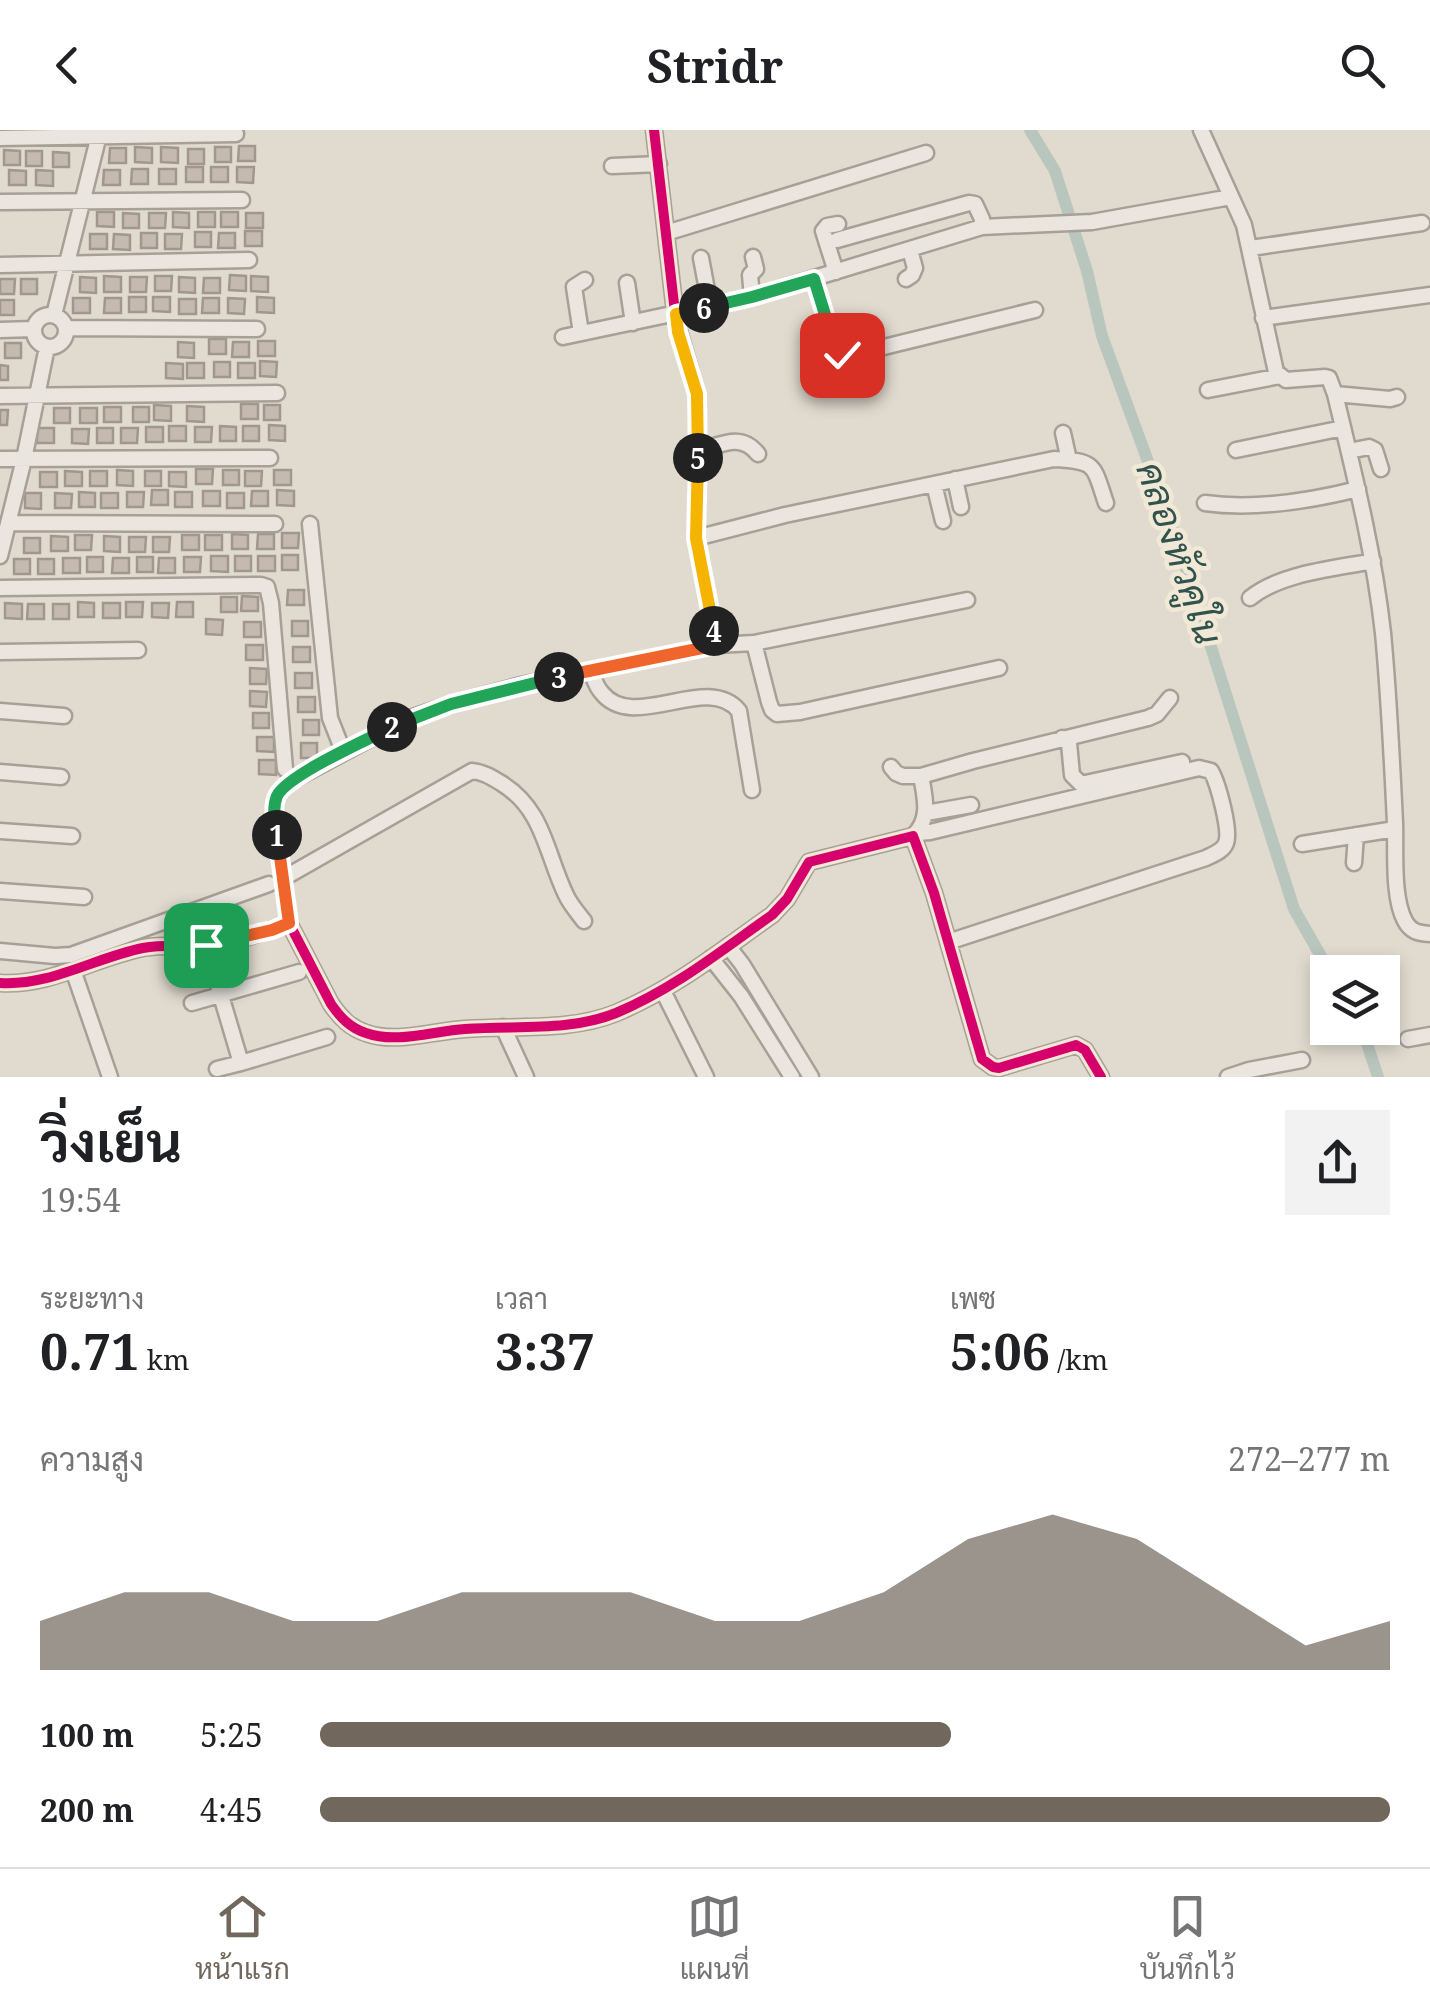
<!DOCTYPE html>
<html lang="th">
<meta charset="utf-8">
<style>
:root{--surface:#fff;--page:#f2f2f2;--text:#202124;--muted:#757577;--line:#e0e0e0;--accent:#71675d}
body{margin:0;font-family:"Noto Serif",Sarabun,serif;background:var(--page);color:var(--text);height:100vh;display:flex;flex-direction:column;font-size:38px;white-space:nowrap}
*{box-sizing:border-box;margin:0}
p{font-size:32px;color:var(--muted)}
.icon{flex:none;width:55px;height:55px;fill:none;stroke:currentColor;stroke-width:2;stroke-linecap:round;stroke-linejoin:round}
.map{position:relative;height:947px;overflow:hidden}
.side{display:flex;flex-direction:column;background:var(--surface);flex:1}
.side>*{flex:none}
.controls{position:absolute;left:1310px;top:825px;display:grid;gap:20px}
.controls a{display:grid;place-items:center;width:90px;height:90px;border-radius:0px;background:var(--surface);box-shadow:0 5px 15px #0003;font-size:50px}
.pin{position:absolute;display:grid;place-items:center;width:85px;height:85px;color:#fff;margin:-42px;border-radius:20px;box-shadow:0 5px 15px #0006}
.km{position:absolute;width:50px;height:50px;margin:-25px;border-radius:50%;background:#222;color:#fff;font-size:28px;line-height:50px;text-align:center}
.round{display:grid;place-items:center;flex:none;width:105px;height:105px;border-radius:0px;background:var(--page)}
.summary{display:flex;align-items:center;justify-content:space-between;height:170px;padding:0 40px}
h1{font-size:55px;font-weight:700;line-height:75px}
.metrics{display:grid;grid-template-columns:repeat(3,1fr);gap:15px;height:170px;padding:10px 40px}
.metrics div{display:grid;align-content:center}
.metrics b{font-size:50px;font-weight:700}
.metrics small{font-size:28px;font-weight:400}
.metrics p{font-size:28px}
.chart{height:280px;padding:20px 40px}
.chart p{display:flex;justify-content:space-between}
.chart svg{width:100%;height:180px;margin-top:10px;fill:var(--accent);opacity:.7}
ul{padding:0 40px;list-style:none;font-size:32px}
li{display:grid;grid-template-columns:160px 120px 1fr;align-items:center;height:75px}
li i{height:25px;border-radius:12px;background:var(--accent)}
header{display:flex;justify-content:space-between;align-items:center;height:130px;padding:0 40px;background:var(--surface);font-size:45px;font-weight:700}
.menu{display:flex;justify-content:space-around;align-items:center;height:140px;border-top:2px solid var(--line);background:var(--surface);font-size:28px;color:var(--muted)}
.menu a{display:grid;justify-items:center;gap:5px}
.menu .selected{color:var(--accent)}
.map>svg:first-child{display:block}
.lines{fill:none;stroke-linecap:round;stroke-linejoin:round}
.canal{stroke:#b9c6be;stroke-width:12}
.building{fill:#c4bab0;stroke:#a1978e;stroke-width:2.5}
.minor-casing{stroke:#a7a097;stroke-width:19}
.minor{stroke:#eae6df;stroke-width:14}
.cycleway-casing{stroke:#f1e8d6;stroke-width:16}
.cycleway{stroke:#d6006c;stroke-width:10}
.split-1-casing{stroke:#fff;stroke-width:20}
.split-2-casing{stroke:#fff;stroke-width:20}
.split-3-casing{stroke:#fff;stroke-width:20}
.split-4-casing{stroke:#fff;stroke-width:20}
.split-5-casing{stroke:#fff;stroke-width:20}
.split-6-casing{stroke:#fff;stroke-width:20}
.split-7-casing{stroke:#fff;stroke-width:20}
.split-1{stroke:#f0652b;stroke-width:12}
.split-2{stroke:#22a559;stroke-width:12}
.split-3{stroke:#22a559;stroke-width:12}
.split-4{stroke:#f0652b;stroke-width:12}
.split-5{stroke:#f5b400;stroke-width:12}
.split-6{stroke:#f5b400;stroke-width:12}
.split-7{stroke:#22a559;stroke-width:12}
.labels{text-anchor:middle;stroke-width:9;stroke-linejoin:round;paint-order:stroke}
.water-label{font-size:38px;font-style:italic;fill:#32524e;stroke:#f1e8d6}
</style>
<header><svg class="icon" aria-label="back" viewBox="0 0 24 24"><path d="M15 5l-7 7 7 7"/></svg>Stridr<svg class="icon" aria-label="search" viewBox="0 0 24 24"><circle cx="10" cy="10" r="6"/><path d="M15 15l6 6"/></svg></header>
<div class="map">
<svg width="1430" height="947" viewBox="0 0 1430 947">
<rect width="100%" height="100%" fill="#e1dbcf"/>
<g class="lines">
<path class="canal" d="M1030,0L1055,41L1087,141L1102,206L1179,416L1294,779L1322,828L1334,842
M1362,898L1378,947"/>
</g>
<path class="building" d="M239,16H255V31H238Z
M135,17L152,18V33L135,32Z
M161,17L178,18V33L161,32Z
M215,17H231V32H215Z
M110,18H126V33H109Z
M188,19H204V34H188Z
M4,20L20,21V35H4Z
M26,21H42V36H26Z
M53,22L69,23V37H53Z
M186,37H203V52H186Z
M211,37H228V52H211Z
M237,37H254L253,53L237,52Z
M132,39H148V54H131Z
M159,39H176V54H159Z
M9,40L26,41V55H9Z
M36,40L53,41V56L36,55Z
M104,40H120V55H103Z
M97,82H114V97L97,96Z
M173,82L189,83V98L173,97Z
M198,82H215V97H198Z
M221,82H238V97H221Z
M123,83L139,84V98H123Z
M149,83H166L165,98H149Z
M246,83H263V98H246Z
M245,101H262V116H245Z
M195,102H211V117H195Z
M141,103H157V118H141Z
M219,103H235V118H218Z
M90,104H107V119H90Z
M114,104L130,105V120L113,119Z
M165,104H182L181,119H165Z
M230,145L246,146V161L229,160Z
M104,146L121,147V162H104Z
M155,146H172L171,161H155Z
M251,146L268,147V162L251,161Z
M80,147L96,148V163L80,162Z
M130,147H147L146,162H130Z
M179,147L195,148V163L179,162Z
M204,148H220V163H203Z
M0,149H15L14,164H0Z
M21,149H37V164H21Z
M129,167H146V182H129Z
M153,167H170V182L153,181Z
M257,167L274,168V183L257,182Z
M73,168H90V183H73Z
M105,168H121V183H104Z
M203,168H219V183H202Z
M228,168L245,169L244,184L228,183Z
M179,169H196V184H179Z
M0,170H14V185H0Z
M209,209H226V224H209Z
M258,211H275V226H258Z
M178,212L194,213V228L178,227Z
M233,212H249V227H232Z
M5,213H21V228H5Z
M260,231L277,232L276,247L260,246Z
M214,232H230V247H214Z
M166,233L183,234V249L166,248Z
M187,233H204V248H187Z
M238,233H255V248H238Z
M0,235L8,236V250H0Z
M241,274H258V289H241Z
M154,275L171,276V291L154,290Z
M264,275H280V290H264Z
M187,276L204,277V292L187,291Z
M104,277H121V292H104Z
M133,277H149V292H133Z
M54,278H70V293H54Z
M80,278H97V293H80Z
M0,280H8L7,295H0Z
M269,295L285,296V311L269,310Z
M169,296H186V311H169Z
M220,296L236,297V311H220Z
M243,296H259V311H243Z
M146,297H163V312H146Z
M195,297H212L211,312H195Z
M37,298H54V313H37Z
M97,298H113V313H97Z
M121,298H138L137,313H121Z
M72,299H89L88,314L72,313Z
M196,339H213L212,354H196Z
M117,340L133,341V356L117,355Z
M223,340H239V355H223Z
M274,340H291V355H274Z
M65,341L82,342V356H65Z
M90,341H107V356H90Z
M145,341H161V356H145Z
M245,341H262L261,356H245Z
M40,342H57V357H40Z
M169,342H186V357L169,356Z
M152,360H168V375H151Z
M277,360L294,361V376L277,375Z
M203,361H220V376H203Z
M252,361H268V376H251Z
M79,362L95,363V377H79Z
M127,362H144L143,377H127Z
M175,362H192V377H175Z
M25,363H41V379L25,378Z
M55,363L72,364L71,378H55Z
M101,363H118V378H101Z
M227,363H244V378H227Z
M282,403H299L298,418H282Z
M232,404L248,405V419H232Z
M258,404H274V419H257Z
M75,405H92L91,420H75Z
M182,405H199V420H182Z
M205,405H222V420H205Z
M51,406L68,407V421H51Z
M104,406L120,407V422L104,421Z
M129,407H146L145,422H129Z
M153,407H170L169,422H153Z
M24,408H40V423H24Z
M282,425H298V440H282Z
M211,426H228V442L211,441Z
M235,426H251V441H235Z
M258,426H275V441H258Z
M87,427H103V442H87Z
M137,427H153V442H137Z
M184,427H201L200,442H184Z
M63,428H80V443H63Z
M113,428H129V443H112Z
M159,428H175V443H158Z
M14,429H30V444H14Z
M38,429H54V444H38Z
M288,460H304V475H287Z
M242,466L258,467V481H241Z
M221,467H237V482H221Z
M78,472L94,473V487H78Z
M126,472H143L142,487H126Z
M177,472H193V487H176Z
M5,473L22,474V489L5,488Z
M103,473H120V488H103Z
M152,473H169L168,488L152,487Z
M28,474H44V489H27Z
M53,474H69V489H53Z
M206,489L223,490L222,505L206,504Z
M292,491H308V506H292Z
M244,492H261V507H244Z
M246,515H263V530H246Z
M293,517H310V532H293Z
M250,538L267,539L266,554H250Z
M295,543H312V558H295Z
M250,561L267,562L266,577L250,576Z
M298,567H315V582H298Z
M253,583H269V598H253Z
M303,590H319V605H303Z
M257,607H274V622L257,621Z
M301,613H317V628H301Z
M259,630H276V645L259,644Z"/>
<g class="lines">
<defs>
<path id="minor" d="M1201,0L1244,95L1276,242L1286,250L1325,247L1329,248L1335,264C1354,343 1374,422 1383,503C1389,566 1392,630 1395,693C1396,720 1392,767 1405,791C1411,802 1418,803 1430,804
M0,8L236,4
M612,36L659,34
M0,72L242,70
M666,103L926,23
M837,110L969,73L975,74L982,89V97
M1251,118L1422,93
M701,128L710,176
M0,135L249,130
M836,142L823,101L827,96L838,94
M814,149L837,220L847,226L1035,180
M906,149L912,145L915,138L910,120
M627,153L633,193
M752,167L750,145L756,139L753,127
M34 201a16 16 0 1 1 32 0a16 16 0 1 1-32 0Z
M54,185L100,1
M1263,188L1430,165
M66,198L257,199
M0,200L34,199
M581,203L574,157L585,150
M563,207L752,167L982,97L1092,92L1231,67
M1208,260L1280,246
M1335,264L1390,269L1397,267
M0,266L277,263
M1063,303L1069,330
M1236,320L1343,298
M698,321C721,315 741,302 758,324
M1349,321L1369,317L1375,320L1381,339
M0,329L270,328
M955,349L961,377
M934,354L943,391
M1205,373C1255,380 1310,371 1358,359
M9,393L275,394
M310,394L330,588L343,621
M696,408L785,385L1054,329C1097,331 1093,335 1106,373
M0,426L24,329L47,217
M0,458L261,455L267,457L271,473L285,639
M1250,468C1281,443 1333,439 1373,431
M754,513L769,572L772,580L777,584L800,582L999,538
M717,515L754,513L967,470
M0,522L138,520
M591,541C594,549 596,557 602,563C634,603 707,542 739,581L752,660
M0,581L64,586
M1062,608L1069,613L1072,645L1081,654L1182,632
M891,637L896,643L903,646H921L973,631L1148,588L1157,584L1170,568
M0,642L61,647
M926,683L971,675
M0,701L72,706
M918,703L930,702L1199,638L1211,641C1218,653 1231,701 1226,713C1223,721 1214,724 1206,728L948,812
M913,706C931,689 925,668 921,646
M1302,714L1395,699
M1354,733L1356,705
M282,749L472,641C483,642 491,647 501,653C544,679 546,724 566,765C570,774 578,783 584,791
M0,761L84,767
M289,793L331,874C340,887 350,898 366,903C396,914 433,901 465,899C515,895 569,902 616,883C674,859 722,820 772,785L787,769L809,732L913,706L934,763L982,929L993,937L999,938L1076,915L1085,920L1101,947
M206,815L241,933L327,907
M728,816L742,834L811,947
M0,821L55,826L71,825L269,754
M711,828L741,866L792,947
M73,840L110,947
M0,853C51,856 94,828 143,818C164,814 185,817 206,815C233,813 263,803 289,793L274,680L277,665L291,651L407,589L451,574L521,555L717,515L696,408L698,321L697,263L676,191L654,0
M663,861L706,947
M192,873L299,842
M503,897L526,947
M1408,909L1430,905
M217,939L241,933
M1228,947L1249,940L1302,930"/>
</defs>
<use href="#minor" class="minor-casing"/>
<use href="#minor" class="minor"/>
<defs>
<path id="cycleway" d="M289,793L331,874C340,887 350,898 366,903C396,914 433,901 465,899C515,895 569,902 616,883C674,859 722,820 772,785L787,769L809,732L913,706L934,763L982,929L993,937L999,938L1076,915L1085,920L1101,947
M0,853C51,856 94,828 143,818C164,814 185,817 206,815C233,813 263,803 289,793L274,680L277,665L291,651L407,589L451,574L521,555L717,515L696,408L698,321L697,263L676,191L654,0"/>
</defs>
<use href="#cycleway" class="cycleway-casing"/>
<use href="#cycleway" class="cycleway"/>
</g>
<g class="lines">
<defs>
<path id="split-1" d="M206,815L272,800L289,793L277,705"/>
<path id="split-2" d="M277,705C275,692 272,678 277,666C287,645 369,609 392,597"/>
<path id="split-3" d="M392,597L451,574L559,547"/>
<path id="split-4" d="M559,547L717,515L714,501"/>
<path id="split-5" d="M698,328L696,408L714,501"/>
<path id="split-6" d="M698,328L697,264L678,202L676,184L704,178"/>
<path id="split-7" d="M704,178L752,167L814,149L836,220L842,225"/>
</defs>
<use href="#split-1" class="split-1-casing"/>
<use href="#split-2" class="split-2-casing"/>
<use href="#split-3" class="split-3-casing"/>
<use href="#split-4" class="split-4-casing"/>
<use href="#split-5" class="split-5-casing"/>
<use href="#split-6" class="split-6-casing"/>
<use href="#split-7" class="split-7-casing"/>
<use href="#split-1" class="split-1"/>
<use href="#split-2" class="split-2"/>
<use href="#split-3" class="split-3"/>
<use href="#split-4" class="split-4"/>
<use href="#split-5" class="split-5"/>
<use href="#split-6" class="split-6"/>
<use href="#split-7" class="split-7"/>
</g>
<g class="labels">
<g class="water-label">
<text transform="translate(1179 423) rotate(71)" y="13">คลองหัวคูใน</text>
</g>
</g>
</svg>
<div class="controls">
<a><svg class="icon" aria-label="layers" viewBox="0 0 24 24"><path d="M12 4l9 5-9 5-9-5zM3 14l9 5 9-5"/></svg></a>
</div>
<div class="pin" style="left:206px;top:815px;background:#1e9e55"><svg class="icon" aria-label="arrive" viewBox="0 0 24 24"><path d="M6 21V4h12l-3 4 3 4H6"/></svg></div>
<div class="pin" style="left:842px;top:225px;background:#d93025"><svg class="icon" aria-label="check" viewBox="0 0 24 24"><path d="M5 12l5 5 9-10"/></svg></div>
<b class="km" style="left:277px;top:705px">1</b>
<b class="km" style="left:392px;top:597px">2</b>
<b class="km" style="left:559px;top:547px">3</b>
<b class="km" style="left:714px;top:501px">4</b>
<b class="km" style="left:698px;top:328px">5</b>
<b class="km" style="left:704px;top:178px">6</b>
</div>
<section class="side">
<div class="summary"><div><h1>วิ่งเย็น</h1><p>19:54</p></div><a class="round"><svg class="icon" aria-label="share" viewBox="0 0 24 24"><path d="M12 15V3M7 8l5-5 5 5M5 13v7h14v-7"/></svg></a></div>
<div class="metrics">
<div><p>ระยะทาง</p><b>0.71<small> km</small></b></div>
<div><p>เวลา</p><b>3:37</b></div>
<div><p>เพซ</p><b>5:06<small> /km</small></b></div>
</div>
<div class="chart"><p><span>ความสูง</span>272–277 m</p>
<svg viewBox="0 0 160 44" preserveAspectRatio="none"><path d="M0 44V32L10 25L20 25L30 32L40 32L50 25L60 25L70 25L80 32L90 32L100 25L110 12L120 6L130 12L140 25L150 38L160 32V44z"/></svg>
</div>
<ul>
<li><b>100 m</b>5:25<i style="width:59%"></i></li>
<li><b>200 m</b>4:45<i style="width:100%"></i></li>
</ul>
</section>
<nav class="menu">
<a class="selected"><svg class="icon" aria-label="home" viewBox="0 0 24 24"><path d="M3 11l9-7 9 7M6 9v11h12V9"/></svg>หน้าแรก</a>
<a><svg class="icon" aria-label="map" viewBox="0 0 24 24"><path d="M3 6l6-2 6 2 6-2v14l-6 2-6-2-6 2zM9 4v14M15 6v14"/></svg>แผนที่</a>
<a><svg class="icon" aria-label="saved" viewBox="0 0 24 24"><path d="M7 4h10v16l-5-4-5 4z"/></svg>บันทึกไว้</a>
</nav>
